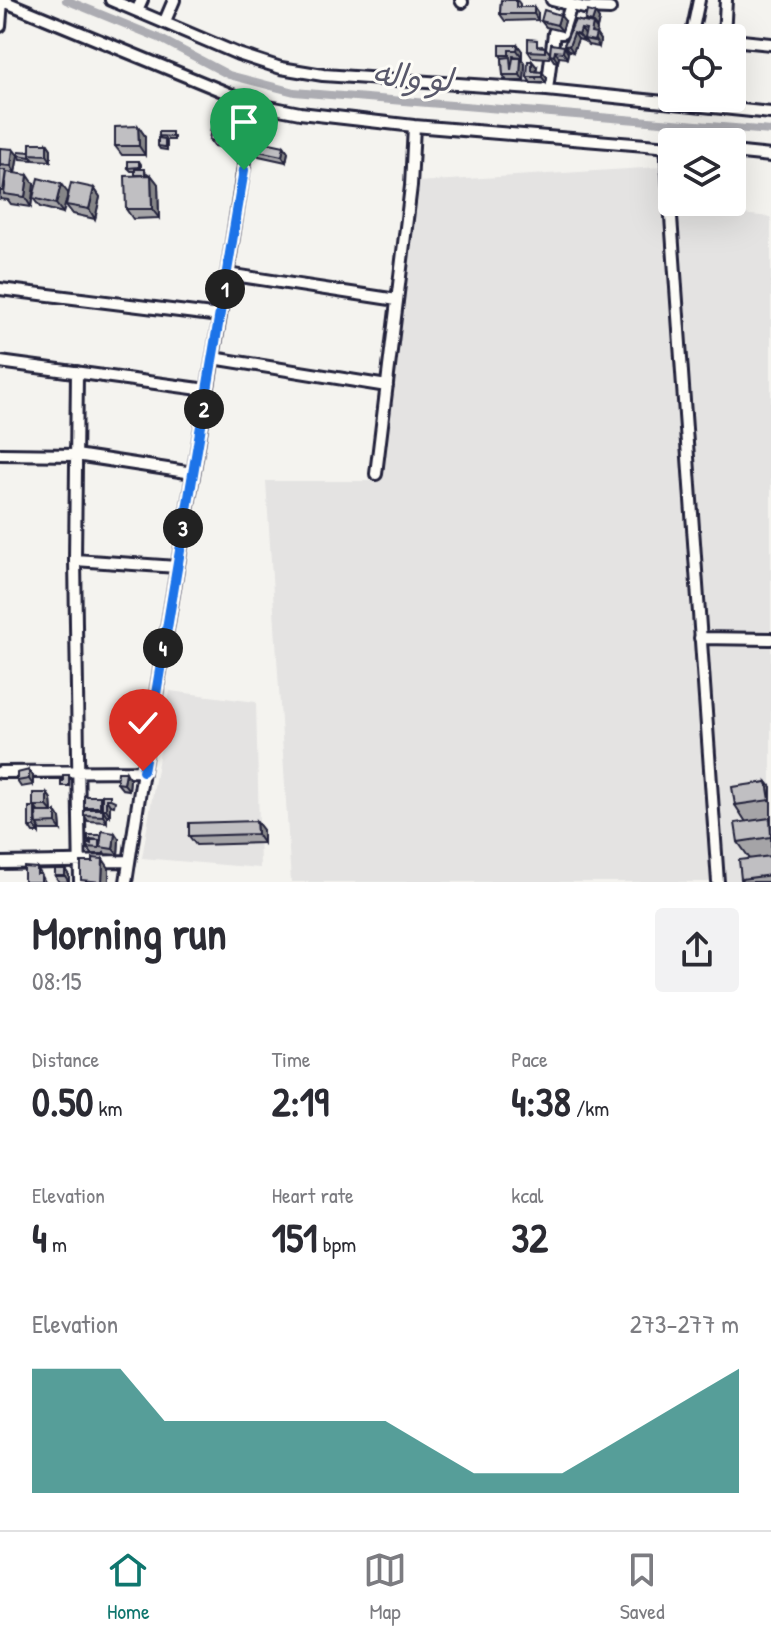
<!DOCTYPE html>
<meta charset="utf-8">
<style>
:root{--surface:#fff;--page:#f2f2f3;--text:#2b2b33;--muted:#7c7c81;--line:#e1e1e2;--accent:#0f766e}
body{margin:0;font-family:"Patrick Hand","Playpen Sans Arabic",sans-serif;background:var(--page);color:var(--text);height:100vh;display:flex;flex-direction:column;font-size:30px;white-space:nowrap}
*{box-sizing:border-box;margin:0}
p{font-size:26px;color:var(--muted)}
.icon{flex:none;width:44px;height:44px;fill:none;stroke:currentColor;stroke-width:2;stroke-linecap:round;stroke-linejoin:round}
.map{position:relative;height:882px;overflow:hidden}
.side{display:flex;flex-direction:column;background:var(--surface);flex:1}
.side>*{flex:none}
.tools{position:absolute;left:658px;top:24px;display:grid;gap:16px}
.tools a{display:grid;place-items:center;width:88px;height:88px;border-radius:8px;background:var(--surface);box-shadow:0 8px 32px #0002;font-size:40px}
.pin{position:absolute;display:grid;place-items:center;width:68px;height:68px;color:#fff;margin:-82px -34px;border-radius:50% 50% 50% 0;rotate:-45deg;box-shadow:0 0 8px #0007}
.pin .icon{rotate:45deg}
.km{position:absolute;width:40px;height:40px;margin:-20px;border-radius:50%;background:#222;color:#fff;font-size:22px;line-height:40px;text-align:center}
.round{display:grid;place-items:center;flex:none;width:84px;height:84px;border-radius:8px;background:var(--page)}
.overview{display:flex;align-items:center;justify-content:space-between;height:136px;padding:0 32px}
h1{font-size:44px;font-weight:700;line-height:60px}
.figures{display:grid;grid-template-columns:repeat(3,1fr);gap:12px;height:136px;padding:8px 32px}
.figures div{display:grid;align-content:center}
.figures b{font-size:40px;font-weight:700}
.figures small{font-size:22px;font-weight:400}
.figures p{font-size:22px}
.chart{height:224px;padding:16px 32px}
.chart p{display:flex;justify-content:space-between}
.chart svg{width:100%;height:144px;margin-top:8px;fill:var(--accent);opacity:.7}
.menu{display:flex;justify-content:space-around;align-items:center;height:112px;border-top:2px solid var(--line);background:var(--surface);font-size:22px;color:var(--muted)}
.menu a{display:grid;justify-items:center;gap:4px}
.menu .active{color:var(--accent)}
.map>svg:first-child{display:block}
.built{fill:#e4e3e2}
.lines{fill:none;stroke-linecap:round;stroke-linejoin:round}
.canal{stroke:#acacb2;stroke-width:8}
.minor-casing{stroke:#22223b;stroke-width:16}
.minor{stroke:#fdfcf7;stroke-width:10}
.wall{fill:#a5a4a7;stroke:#22223b;stroke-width:2}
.shaded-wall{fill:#868688;stroke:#22223b;stroke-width:2}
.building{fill:#c0bfc2;stroke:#22223b;stroke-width:2}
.route-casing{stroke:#fff;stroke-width:16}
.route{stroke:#1a73e8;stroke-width:10}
.labels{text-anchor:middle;stroke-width:6;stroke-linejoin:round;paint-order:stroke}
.water-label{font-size:32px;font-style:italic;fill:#59596b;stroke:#fdfcf7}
</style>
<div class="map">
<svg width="771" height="882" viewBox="0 0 771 882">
<rect width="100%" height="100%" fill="#f4f3ef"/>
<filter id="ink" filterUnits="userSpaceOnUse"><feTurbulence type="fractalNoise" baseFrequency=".0125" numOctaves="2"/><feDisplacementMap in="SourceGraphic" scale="16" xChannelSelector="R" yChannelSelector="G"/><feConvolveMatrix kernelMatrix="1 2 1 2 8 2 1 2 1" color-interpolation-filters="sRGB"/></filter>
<g filter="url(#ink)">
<path class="built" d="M660,167L663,206L771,217V882H291L266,481H381L417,182Z
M170,691L256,702L260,868L142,858Z"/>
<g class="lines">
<path class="canal" d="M66,0L159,38L229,75L294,92L771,131"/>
<defs>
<path id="minor" d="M1,0L254,104L300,113L414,126L670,147
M111,0L238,54L281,68L323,75L547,90L771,113
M461,0L462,2
M552,0L584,8L610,9
M137,11L142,0
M165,21L174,0
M0,26L2,1
M691,38L699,0
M724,38L726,0
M732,40L771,44
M547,90L554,33H562L571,5
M666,146L718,882
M732,152L771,156
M227,274L397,300
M0,289L220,316
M213,358L387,386
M0,362L207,390
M77,372L75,560L80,882
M0,454L76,455L193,473
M376,474L411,186L414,126
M75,560L177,567
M700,638L771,639
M0,772L143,771
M0,863L128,861
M126,882L143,771L227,274L254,104"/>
</defs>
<use href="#minor" class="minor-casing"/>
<use href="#minor" class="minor"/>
</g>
<path class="wall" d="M501,0H517L520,4V7L538,13V20L505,21L500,14Z
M595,13L599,19L597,28H596L597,30L596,34L600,40L599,47L588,45L584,39V41L578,39L573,52L569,51L564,45L575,20L586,23L585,20Z
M541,21H565L562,31L546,27Z
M551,44L568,53L567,58L559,57L558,62L554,61L550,55Z
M500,45L522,51V57L513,56V58H521L525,64L524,81H507L503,75L502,58L500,55Z
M542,46L545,47L550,53L549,58L532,57L528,51Z
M537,67L536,72L547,78L546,83H531L527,77Z
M138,126L145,136V155H122L115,146Z
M224,130L229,136L227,148L214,146L209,140Z
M159,136H174V140H166L167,142V150L160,149L158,146L160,138Z
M47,143L51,149V161L34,160L32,158V160L21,159L19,155Z
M284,146L288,152L286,162L259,156L254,150Z
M0,148L18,155L15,173L34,184L31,207L11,204L8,200L0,199Z
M139,161L141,164V169L150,175H151L158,184L159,218L133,219L126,209L135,175V171H131L128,168Z
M94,188L100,197L95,219L73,214L66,205Z
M68,193L63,213L40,207L33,198Z
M29,770L33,776V785L21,787L17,781Z
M130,779L129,790L122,789L117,783Z
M767,782L771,787V882H743L741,879L750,859L738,842L746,822L735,805Z
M47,793L51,799L52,812L60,818L61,830H41L39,827V833H33L29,827L34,807Z
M102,795L115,801L114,806L110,805V815H107V822L88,821L84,815L85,809L84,807L102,798Z
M256,821L263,830V843L196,845L189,836Z
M119,839L118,855L105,854L104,852V854H92L87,847L90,843L88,840Z
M69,875V882H59L55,876Z"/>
<path class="shaded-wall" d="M534,7L538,13V20L534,14Z
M595,13L599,19L597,28L592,22Z
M560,15L565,21L562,31L557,25Z
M593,24L597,30L596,34L600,40L599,47L591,33Z
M581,29L585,35L584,41L579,35Z
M574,33L578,39L573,52L569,46Z
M518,45L522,51V57L517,50Z
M564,46L568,53L567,58L563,52Z
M555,51L559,57L558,62L554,56Z
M521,58L525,64L524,81L520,75Z
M532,61L537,67L536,78L532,71Z
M542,72L547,78L546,83L542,77Z
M138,126L145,136V155L139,146Z
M224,130L229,136L227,148L223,142Z
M47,143L51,149V161L47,155Z
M284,146L288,152L286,162L282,156Z
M13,149L18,155L15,173L11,166Z
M28,175L34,184L31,207L25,197Z
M151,175L158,184L159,218L152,209Z
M61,184L68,193L63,213L56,204Z
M94,188L100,197L95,219L89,209Z
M29,770L33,776V785L29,779Z
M126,772L130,779L129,790L124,784Z
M767,782L771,787V802L770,800Z
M47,793L51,799L52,812L47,806Z
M106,799L110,805V815L106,809Z
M35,807L39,813L37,824L39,827V833L35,827Z
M103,809L107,816V822L103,816Z
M56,812L60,818L61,830L56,823Z
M256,821L263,830V843L257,834Z
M115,833L119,839L118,855L113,849Z
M103,859L109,868V882H102Z
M37,868L41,874L45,882H41L37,874Z
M65,869L69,875V882L65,876Z"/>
<path class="building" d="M501,0H516V7H534V14H500Z
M544,10L560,15L557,25L541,21Z
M587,11L595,13L592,22L585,20Z
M575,20L593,24L591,33L596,34L594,41L584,39L586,30L581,29L579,35L574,33L569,46L564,45Z
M528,39L537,40V46L545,47V52L528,51Z
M551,44L564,46L563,52L555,51L554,56L550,55Z
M500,45H518L517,50H509V55H500Z
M510,57L511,70L513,58H521L520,75H503L502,58Z
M528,61H532V71L542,72V77H527Z
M138,126L139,146H115V127Z
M211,128L224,130L223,142L209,140Z
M159,132H172V137L159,136Z
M158,138L165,139V147L158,146Z
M256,140L284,146L282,156L254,150Z
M30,143H47V155L30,154Z
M0,148L13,149L11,166L0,165Z
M19,151L30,152V157L19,155Z
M128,161H139V167L128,168Z
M135,169H145V175H135Z
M0,170H6L3,191H0Z
M7,172L28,175L25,197L4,194Z
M151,175L152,209H126L125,176Z
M38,178L61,184L56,204L33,198Z
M71,183L94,188L89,209L66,205Z
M29,770V779L17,781V773Z
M118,772H126L124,784L117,783Z
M63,775H69V786H61V781H63Z
M767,782L770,800L735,805L732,787Z
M33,793H47V806H33Z
M102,795H110V799H106V809H102Z
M84,796H100V807H84Z
M29,807H35V827H29Z
M84,809H103V816L84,815Z
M36,812H56V823L37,824Z
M770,818L771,837L738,842L735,823Z
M256,821L257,834L189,836V823Z
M102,831L115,833L113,849L100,847Z
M88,835H101V840H88Z
M91,839L99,840V848L87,847V842L91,844Z
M771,856V875L741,879L739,860Z
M93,858L103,859L102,882L81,880V862H93Z
M24,867L37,868V874H41V882H24Z
M55,869H65V876H55Z"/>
</g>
<g class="lines" filter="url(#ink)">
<defs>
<path id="route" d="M143,771L244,170"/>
</defs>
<use href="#route" class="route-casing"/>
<use href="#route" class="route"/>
</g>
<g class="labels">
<g class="water-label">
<text transform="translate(412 77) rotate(5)" y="11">لو واله</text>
</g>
</g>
</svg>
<div class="tools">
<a><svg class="icon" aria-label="locate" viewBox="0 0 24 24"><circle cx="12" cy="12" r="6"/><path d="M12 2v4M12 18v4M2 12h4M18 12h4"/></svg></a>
<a><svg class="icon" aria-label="layers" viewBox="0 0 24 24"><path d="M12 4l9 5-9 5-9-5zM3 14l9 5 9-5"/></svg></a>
</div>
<div class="pin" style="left:244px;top:170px;background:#1e9e55"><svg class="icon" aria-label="arrive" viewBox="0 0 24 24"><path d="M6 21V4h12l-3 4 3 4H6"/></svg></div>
<div class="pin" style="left:143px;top:771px;background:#d93025"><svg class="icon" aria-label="check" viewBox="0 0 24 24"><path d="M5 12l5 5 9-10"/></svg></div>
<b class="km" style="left:225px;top:289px">1</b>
<b class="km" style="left:204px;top:409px">2</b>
<b class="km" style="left:183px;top:528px">3</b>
<b class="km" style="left:163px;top:648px">4</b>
</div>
<section class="side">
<div class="overview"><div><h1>Morning run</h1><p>08:15</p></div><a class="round"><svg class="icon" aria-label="share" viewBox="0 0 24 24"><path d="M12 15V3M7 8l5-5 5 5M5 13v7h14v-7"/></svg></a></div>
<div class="figures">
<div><p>Distance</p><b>0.50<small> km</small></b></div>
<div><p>Time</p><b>2:19</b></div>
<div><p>Pace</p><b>4:38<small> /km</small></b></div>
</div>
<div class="figures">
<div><p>Elevation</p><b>4<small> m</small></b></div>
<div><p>Heart rate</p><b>151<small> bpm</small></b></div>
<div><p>kcal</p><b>32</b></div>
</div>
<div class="chart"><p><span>Elevation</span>273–277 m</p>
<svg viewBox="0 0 160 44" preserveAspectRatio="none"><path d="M0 44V6L10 6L20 6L30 22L40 22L50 22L60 22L70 22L80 22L90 30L100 38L110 38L120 38L130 30L140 22L150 14L160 6V44z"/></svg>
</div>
</section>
<nav class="menu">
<a class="active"><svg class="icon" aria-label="home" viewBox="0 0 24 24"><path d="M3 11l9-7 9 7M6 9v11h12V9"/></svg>Home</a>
<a><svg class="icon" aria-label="map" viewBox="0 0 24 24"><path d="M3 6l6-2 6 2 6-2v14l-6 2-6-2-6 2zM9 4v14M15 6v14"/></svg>Map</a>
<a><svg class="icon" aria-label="saved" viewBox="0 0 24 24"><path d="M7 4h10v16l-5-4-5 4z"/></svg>Saved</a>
</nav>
